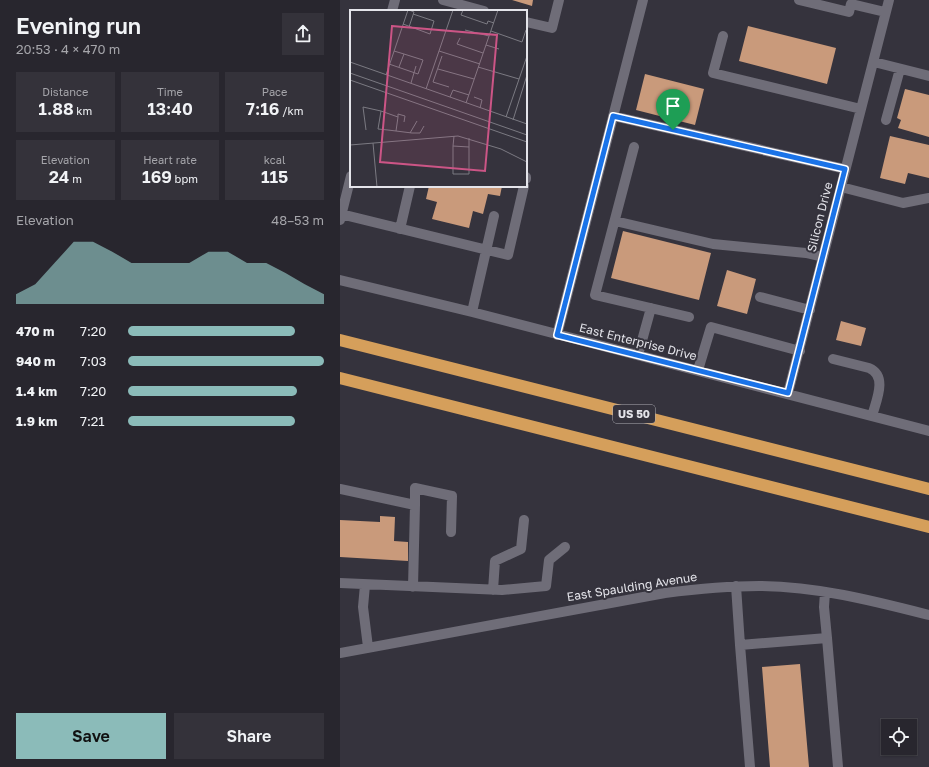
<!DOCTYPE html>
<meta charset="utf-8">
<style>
:root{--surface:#28262e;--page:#34323a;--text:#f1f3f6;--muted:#a5a5aa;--line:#44434a;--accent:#8bbbb9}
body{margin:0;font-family:"Golos Text",sans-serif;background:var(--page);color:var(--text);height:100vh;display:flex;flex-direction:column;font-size:15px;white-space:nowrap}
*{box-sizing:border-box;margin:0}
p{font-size:13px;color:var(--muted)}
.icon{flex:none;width:22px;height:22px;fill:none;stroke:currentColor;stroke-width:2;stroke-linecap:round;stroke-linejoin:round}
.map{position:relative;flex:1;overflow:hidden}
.drawer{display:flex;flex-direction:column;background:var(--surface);width:340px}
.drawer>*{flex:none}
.fabs{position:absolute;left:541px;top:719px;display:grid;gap:8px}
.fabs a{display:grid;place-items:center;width:36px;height:36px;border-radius:0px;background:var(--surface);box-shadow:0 1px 3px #0004,0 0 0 1px var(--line);font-size:20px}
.pin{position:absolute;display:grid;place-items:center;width:34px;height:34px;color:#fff;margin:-41px -17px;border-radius:50% 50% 50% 0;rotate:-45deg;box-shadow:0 0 4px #0007}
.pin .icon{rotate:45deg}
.round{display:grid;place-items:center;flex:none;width:42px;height:42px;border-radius:0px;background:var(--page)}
.head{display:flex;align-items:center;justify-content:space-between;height:68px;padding:0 16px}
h1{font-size:22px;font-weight:600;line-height:30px}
.stats{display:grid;grid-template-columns:repeat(3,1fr);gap:6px;height:68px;padding:4px 16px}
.stats div{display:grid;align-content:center;border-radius:0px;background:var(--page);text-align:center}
.stats b{font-size:17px;font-weight:600}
.stats small{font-size:11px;font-weight:400}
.stats p{font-size:11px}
.chart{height:112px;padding:8px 16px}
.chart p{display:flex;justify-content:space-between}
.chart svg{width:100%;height:72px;margin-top:4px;fill:var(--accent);opacity:.7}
.button{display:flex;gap:8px;margin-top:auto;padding:8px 16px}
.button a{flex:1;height:46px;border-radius:0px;background:var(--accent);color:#111;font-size:16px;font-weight:600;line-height:46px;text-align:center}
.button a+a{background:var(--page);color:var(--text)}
ul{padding:0 16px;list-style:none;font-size:13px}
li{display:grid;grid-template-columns:64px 48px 1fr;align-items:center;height:30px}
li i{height:10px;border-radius:5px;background:var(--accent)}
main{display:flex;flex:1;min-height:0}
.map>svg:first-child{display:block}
.building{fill:#c99a7b}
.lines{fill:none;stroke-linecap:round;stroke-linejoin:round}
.minor{stroke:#6f6d78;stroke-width:10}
.highway{stroke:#d59f5b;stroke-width:12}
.route-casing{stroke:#fff;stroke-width:8}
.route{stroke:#1a73e8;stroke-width:5}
.labels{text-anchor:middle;stroke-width:4;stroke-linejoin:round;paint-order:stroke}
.shield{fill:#35333d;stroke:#b0afb6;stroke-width:1}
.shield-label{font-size:11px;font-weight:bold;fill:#e4e4ea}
.street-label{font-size:12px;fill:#e4e4ea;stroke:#35333d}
.inset-road{fill:none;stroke:#7b7a82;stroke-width:1}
.view{fill:#cc5586;fill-opacity:0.15;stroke:#cc5586;stroke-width:2}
.inset-edge{fill:none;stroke:#e4e4ea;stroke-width:2}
</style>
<main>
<section class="drawer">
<div class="head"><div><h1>Evening run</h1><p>20:53 · 4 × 470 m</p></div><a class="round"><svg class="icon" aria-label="share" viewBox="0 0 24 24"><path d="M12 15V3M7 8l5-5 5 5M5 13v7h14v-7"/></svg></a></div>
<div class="stats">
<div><p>Distance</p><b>1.88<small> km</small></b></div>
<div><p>Time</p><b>13:40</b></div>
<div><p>Pace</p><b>7:16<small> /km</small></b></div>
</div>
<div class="stats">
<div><p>Elevation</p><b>24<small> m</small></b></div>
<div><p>Heart rate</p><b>169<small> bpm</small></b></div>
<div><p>kcal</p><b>115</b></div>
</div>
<div class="chart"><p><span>Elevation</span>48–53 m</p>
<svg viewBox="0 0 160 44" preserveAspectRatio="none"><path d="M0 44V38L10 32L20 19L30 6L40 6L50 12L60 19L70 19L80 19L90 19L100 12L110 12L120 19L130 19L140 25L150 32L160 38V44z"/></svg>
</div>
<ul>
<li><b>470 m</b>7:20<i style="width:85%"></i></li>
<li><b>940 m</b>7:03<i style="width:100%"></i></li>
<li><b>1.4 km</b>7:20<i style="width:86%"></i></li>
<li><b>1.9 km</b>7:21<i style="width:85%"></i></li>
</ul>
<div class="button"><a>Save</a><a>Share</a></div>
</section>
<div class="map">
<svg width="589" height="767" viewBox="0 0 589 767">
<rect width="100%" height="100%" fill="#35333d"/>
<path class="building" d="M172,0H193L192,6Z
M408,26L496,48L487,84L399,61Z
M305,74L364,89L355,125L296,110Z
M565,89L589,95V137L558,128L561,120L557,118Z
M550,136L589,145V178L568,173L565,184L540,178Z
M89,186H162L160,196L148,194L143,214L133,211L129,228L92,219L97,202L86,199Z
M283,231L371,253L359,300L271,278Z
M387,270L416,279L407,314L377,306Z
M501,321L526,328L521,346L496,340Z
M40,516L55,517L54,541L68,542V561L0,557V520L40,522Z
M460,664L469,767H430L422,667Z"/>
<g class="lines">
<path class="minor" d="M103,0L144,11
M459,0L509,12L511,4L545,12
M52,11L55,0
M186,22L212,28L219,0
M383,36L373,73L521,109
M534,62L589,76
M273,116L505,169
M546,120L560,69
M294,147L255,295L349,317
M186,177V179
M501,187L563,203L589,198
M1,214L168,255L184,186
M0,220L11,176
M275,221L373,244L466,253L483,257
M60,229L70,186
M0,280L132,312L589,431
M420,297L470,310
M132,312L154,216
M217,335L303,0
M298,355L311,308
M493,359L529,368C548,376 536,401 532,416
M358,370L371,327L460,351
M448,393L549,0
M0,489L75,505L73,587
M75,505V488L112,496L111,532
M0,583L162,590L206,586L209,560L225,547
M25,585L23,607L28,647
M396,586L400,645L487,638L484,607L485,592
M153,590L155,561L181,549L184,520
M487,638L498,767
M400,645L410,767
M0,653L325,593C356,589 387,586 419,586C476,586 534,601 589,615"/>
<path class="highway" d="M0,340L589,489
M0,378L589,527"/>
</g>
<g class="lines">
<defs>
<path id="route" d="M273,116L505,169L448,393L217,335Z"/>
</defs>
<use href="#route" class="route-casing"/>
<use href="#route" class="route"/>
</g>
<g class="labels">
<rect class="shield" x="273" y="405" width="42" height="18" rx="3"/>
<g class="shield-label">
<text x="294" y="418">US 50</text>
</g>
<g class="street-label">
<text transform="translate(480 217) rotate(-76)" y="4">Silicon Drive</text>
<text transform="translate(298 342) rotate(14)" y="4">East Enterprise Drive</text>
<text transform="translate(292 587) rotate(-9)" y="4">East Spaulding Avenue</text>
</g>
</g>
<g transform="translate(10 10)">
<rect width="177" height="177" fill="#35333d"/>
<path class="inset-road" d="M113,0L111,5L137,14L138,11L144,13M53,14L80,24L84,11L63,4M59,17L64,2L59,0M115,20L139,26M141,21L172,32L176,20M110,28L107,34L133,43M136,35L149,39M44,41L54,44L49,57M89,41L130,54M92,46L83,72L99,77M0,52L177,114M39,54L68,64L73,50L54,44M128,57L169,69M88,59L124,69M0,63L177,125M36,65L58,0M0,70L177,132M61,73L66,56M76,79L103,0M100,87L103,80L119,85M124,87L132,90L130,98M116,93L148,0M48,107V104L55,106L54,112M156,107L177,46M163,110L177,65M16,120L13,97L31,101M46,121L48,107L31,101L28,119L38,120L62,123H70L74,116M60,123L67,111M104,126L103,136L119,137V128M23,133L27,177M0,135L108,126L151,139L177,152M103,136V164H119V137"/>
<path class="view" d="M42,16L147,25L135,161L30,152Z"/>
<rect width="177" height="177" class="inset-edge"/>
</g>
</svg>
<div class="fabs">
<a><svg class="icon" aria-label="locate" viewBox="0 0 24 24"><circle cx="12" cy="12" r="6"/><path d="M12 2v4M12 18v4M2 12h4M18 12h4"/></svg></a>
</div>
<div class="pin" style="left:333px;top:130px;background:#1e9e55"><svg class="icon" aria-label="arrive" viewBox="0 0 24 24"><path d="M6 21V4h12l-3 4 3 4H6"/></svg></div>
</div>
</main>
